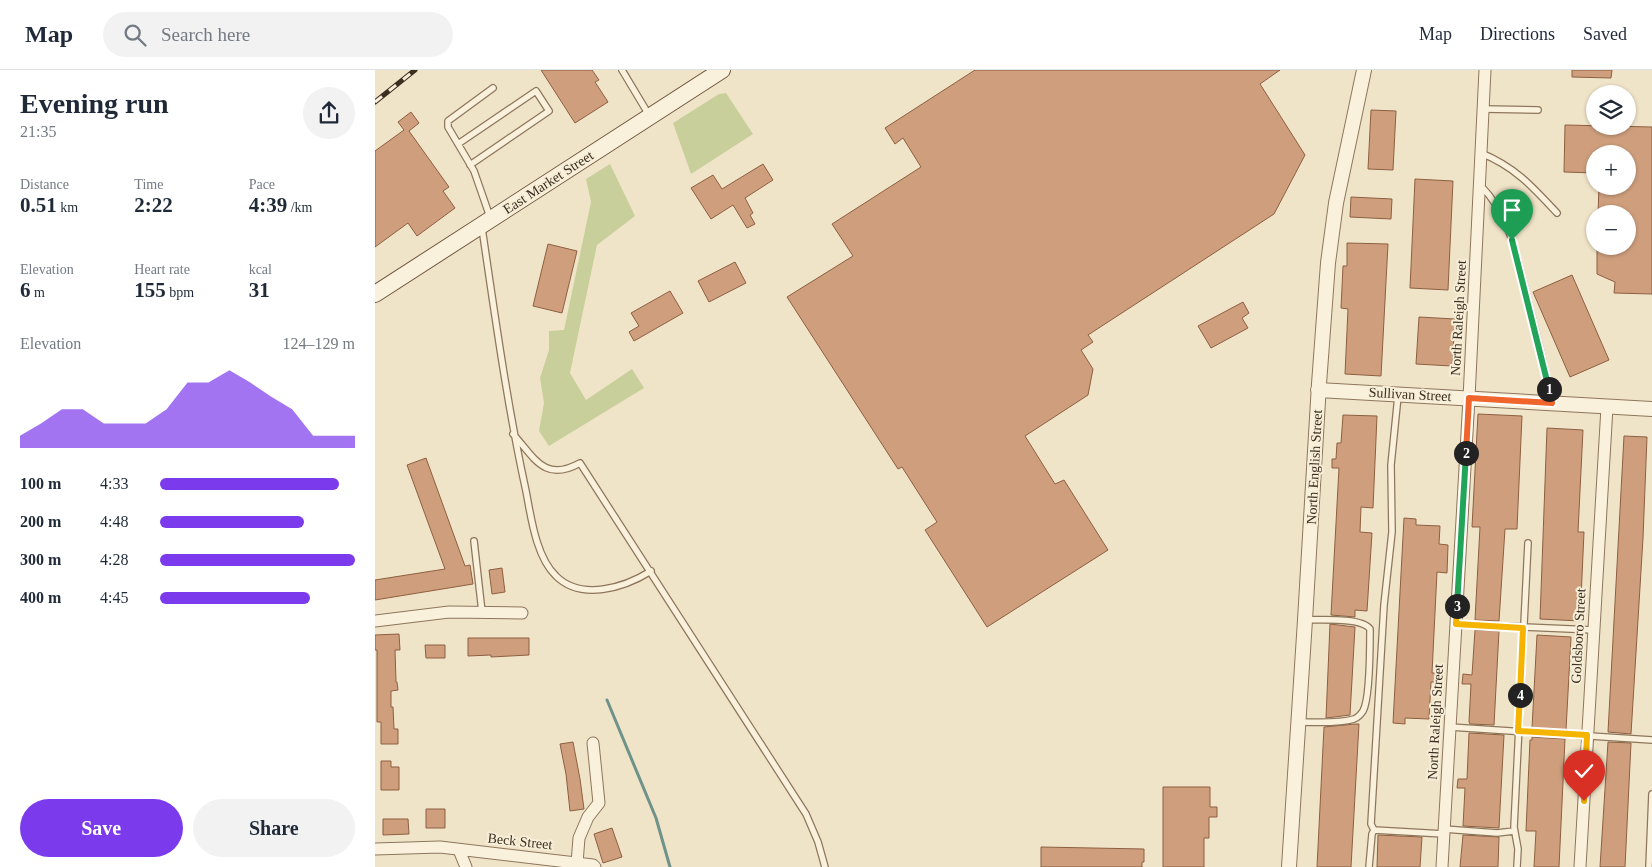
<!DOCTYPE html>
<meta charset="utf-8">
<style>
:root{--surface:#fff;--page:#f2f2f3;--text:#1f2937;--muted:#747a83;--line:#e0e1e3;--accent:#7c3aed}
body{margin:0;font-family:"Times New Roman",serif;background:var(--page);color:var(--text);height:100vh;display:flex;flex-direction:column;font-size:19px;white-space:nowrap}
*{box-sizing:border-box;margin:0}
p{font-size:16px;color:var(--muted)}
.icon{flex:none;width:28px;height:28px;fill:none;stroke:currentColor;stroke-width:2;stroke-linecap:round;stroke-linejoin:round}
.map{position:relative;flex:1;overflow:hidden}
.panel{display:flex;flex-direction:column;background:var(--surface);width:375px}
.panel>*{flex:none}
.controls{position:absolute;left:1211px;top:15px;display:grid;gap:10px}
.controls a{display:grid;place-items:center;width:50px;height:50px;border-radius:50%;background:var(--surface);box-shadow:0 1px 4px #0004;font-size:25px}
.pin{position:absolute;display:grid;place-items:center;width:42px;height:42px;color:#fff;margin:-51px -21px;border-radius:50% 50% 50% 0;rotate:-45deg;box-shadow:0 0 5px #0007}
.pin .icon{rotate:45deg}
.km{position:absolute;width:25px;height:25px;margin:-12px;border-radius:50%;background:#222;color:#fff;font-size:14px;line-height:25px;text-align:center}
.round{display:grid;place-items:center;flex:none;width:52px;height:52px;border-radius:26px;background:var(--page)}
.head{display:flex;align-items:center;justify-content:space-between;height:85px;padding:0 20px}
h1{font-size:28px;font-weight:700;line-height:38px}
.figures{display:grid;grid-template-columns:repeat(3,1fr);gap:8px;height:85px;padding:5px 20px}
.figures div{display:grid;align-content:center}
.figures b{font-size:21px;font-weight:700}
.figures small{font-size:14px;font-weight:400}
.figures p{font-size:14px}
.chart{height:140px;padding:10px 20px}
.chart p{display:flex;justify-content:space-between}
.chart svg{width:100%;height:90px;margin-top:5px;fill:var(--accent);opacity:.7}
.button{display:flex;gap:10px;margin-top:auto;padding:10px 20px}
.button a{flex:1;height:58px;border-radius:30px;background:var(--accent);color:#fff;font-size:20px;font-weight:700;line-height:58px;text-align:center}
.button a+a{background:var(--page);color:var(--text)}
ul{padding:0 20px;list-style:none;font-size:16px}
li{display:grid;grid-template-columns:80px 60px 1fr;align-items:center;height:38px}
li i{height:12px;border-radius:6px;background:var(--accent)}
header{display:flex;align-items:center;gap:30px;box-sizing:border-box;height:70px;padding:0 25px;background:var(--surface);border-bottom:1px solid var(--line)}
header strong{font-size:24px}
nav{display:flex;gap:28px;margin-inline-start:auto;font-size:18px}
.search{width:350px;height:45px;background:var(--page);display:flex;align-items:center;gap:12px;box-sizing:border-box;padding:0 18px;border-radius:28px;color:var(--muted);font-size:19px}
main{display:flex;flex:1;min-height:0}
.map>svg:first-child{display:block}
.green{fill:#c9cf9b}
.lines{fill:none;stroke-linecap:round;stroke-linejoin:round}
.stream{stroke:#6f938a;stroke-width:3}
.building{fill:#cf9f7d;stroke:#8d5f41}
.service-casing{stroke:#8d765c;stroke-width:8}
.minor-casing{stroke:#8d765c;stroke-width:13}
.tertiary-casing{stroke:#8d765c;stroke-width:16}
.secondary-casing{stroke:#6f573f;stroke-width:18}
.service{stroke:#faf1dc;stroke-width:5.5}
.minor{stroke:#faf1dc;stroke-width:11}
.tertiary{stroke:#faf1dc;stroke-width:14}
.secondary{stroke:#faf1dc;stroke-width:16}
.rail-casing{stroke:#3d2e20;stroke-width:5}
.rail{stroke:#f7eed8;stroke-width:3;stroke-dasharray:9;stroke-linecap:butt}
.split-1-casing{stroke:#fff;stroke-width:10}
.split-2-casing{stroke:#fff;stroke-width:10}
.split-3-casing{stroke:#fff;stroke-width:10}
.split-4-casing{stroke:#fff;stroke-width:10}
.split-5-casing{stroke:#fff;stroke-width:10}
.split-1{stroke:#22a559;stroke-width:6}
.split-2{stroke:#f0652b;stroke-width:6}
.split-3{stroke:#22a559;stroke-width:6}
.split-4{stroke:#f5b400;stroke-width:6}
.split-5{stroke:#f5b400;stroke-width:6}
.labels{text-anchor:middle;stroke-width:4;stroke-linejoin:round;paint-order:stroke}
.street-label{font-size:14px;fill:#3d2e20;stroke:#f7eed8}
</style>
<header>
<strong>Map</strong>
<div class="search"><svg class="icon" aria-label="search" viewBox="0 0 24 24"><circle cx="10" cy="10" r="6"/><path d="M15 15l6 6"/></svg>Search here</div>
<nav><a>Map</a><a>Directions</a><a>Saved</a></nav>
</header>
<main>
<section class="panel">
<div class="head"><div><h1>Evening run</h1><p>21:35</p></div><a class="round"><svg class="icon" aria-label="share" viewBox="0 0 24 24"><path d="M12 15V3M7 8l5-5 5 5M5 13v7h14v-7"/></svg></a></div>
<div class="figures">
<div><p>Distance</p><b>0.51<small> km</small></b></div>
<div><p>Time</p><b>2:22</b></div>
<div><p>Pace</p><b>4:39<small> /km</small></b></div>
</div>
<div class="figures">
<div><p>Elevation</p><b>6<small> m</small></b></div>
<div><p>Heart rate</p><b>155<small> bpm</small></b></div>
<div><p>kcal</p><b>31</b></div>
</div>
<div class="chart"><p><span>Elevation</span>124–129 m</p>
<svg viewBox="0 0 160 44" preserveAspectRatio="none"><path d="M0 44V38L10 32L20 25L30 25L40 32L50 32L60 32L70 25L80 12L90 12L100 6L110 12L120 19L130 25L140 38L150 38L160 38V44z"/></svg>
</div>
<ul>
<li><b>100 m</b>4:33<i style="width:92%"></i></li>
<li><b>200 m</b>4:48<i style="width:74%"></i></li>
<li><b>300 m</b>4:28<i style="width:100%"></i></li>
<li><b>400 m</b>4:45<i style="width:77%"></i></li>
</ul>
<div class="button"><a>Save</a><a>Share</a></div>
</section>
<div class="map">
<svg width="1277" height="797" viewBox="0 0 1277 797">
<rect width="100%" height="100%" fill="#f0e4c8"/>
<path class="green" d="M351,23L378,64L316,104L298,53L344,24Z
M235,94L260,146L222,175L195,303L211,330L257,299L269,318L174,376L164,361L169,333L165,308L174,280V261L189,260L216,132L211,109Z"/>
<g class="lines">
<path class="stream" d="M232,630L281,748L295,797"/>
</g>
<path class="building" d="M166,0H217L224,10L220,12L233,32L200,53Z
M600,0H905L885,14L930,85L899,144L713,265L718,272L706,280L718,299L713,325L650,366L680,414L689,410L733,480L612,557L550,460L562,452L527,397L523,399L412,227L478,186L457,154L546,97L528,68L520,74L510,58Z
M1197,0H1237L1236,8L1197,7Z
M996,40L1021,41L1018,100L993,99Z
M36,42L44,53L34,61L74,117L68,121L80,138L42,166L33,153L0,177V81L29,60L23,52Z
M1190,55L1277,57V224L1239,223L1240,212L1222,204V176H1252V144H1223L1224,116H1252V84H1220V103L1189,102Z
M388,94L398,110L370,128L378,143L375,145L380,154L372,158L358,135L336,149L316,118L338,105L347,119Z
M1040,109L1078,111L1073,220L1035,218Z
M976,127L1017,129L1016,149L975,147Z
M972,173L1013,174L1006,306L970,304L973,239L966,238L968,196H972Z
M173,174L202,181L187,243L158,236Z
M360,192L371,213L334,232L323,211Z
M1197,205L1234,290L1195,307L1158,222Z
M295,221L308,243L259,271L254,262L264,256L256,243Z
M868,232L874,243L867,248L873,258L836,278L823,256Z
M1044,247L1080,249L1077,296L1041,294Z
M1103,344L1147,346L1142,459H1130L1124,551L1100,550L1105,457H1097Z
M968,345L1002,346L998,438L986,437L985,462L997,463L992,541L980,540V547L956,545L964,398H957V389H961L962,373H966Z
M1172,358L1208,360L1203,462H1209L1205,551L1165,549Z
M1249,366L1272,367L1268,468L1256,664L1233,662Z
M51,388L90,496L95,495L98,514L0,530V510L70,499L32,395Z
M1029,448L1041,449V455L1065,456L1064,474L1073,475L1072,503L1062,502L1057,603H1064V612H1056L1054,649L1030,648V654L1018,653Z
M127,498L130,522L117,524L114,500Z
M955,554L980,557L975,645L951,648Z
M1100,560L1124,561L1119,655L1095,654L1094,652L1096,614H1087L1088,604L1097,605Z
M24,564L25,580H20L21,612H22L23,620L16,621V637H18L19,659H23V674H6V652H2V580H0V565Z
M1162,565L1196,567L1191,660L1157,658Z
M93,568H154V585L116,587V585L93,586Z
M50,575H70V588H51Z
M980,654H984L976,797H942L949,657Z
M1094,663L1129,665L1124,758L1088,756L1090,718H1082L1083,709H1092Z
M1157,667L1190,669L1184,797H1159L1161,761H1151L1155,670H1157Z
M198,672L205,709L209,739L195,741L191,704L185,674Z
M1233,672L1256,673L1250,797H1225Z
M6,691H16V697H24V720H6Z
M788,717H835V737H842V747H834V768H829V797H788Z
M51,739H70V758H51Z
M8,749H33L34,764L8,765Z
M237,758L247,787L228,793L219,764Z
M1003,765L1047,767L1045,797H1002Z
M1088,765L1124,767L1123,797H1085Z
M666,777L769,779V792H767V797H666Z"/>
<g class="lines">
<defs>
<path id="service" d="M247,0L274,45
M1108,39L1163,40
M83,74L161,21L174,41L95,95
M1106,83C1140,97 1157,116 1182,143
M1106,116C1135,145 1142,188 1152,227C1161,262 1170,297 1177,332
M115,147L99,101L73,57V51L118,18
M107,158C120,246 132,334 151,421C156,447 161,487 181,506C206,531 249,518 276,501
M138,364C159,387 169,413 205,393L431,744L443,772L450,797
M99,471L107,542
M1081,554L1219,560
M924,652C941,652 962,654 979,649C982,648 986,644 988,641C995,629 995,576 995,559C987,547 945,550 930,550
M1075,657L1277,670
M1069,759L1122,763L1139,761
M999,760L996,754L1009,535L1017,462L1016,395L1023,326
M994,797L997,764L999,760L1069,764
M1142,797L1143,779L1139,757L1153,473
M1274,797L1277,724"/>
<path id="minor" d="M0,551L74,542L147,543
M0,779L65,777L218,795L220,797
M84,780L91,797
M202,793L204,768L213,747L224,733L218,673
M1067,797L1094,328L1110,0
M1205,797L1232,337"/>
<path id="tertiary" d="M943,320L1277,339
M914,797L930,550L944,314L953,193L961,133L989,0"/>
<path id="secondary" d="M0,224L347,0"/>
</defs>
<use href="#service" class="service-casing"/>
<use href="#minor" class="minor-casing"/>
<use href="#tertiary" class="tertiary-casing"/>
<use href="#secondary" class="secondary-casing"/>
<use href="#service" class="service"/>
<use href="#minor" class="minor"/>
<use href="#tertiary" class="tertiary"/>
<use href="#secondary" class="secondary"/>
<defs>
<path id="rail" d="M0,32L40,0"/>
</defs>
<use href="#rail" class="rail-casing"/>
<use href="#rail" class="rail"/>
</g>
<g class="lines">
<defs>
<path id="split-1" d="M1137,170L1174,319"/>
<path id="split-2" d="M1091,383L1094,328L1177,333L1174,319"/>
<path id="split-3" d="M1082,536L1091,383"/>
<path id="split-4" d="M1082,536L1081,554L1148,558L1145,625"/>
<path id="split-5" d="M1145,625L1143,661L1212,665L1209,731"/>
</defs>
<use href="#split-1" class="split-1-casing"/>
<use href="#split-2" class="split-2-casing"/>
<use href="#split-3" class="split-3-casing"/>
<use href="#split-4" class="split-4-casing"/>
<use href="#split-5" class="split-5-casing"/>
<use href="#split-1" class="split-1"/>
<use href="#split-2" class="split-2"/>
<use href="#split-3" class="split-3"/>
<use href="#split-4" class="split-4"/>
<use href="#split-5" class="split-5"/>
</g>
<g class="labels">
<g class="street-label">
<text transform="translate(173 112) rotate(-33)" y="5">East Market Street</text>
<text transform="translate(1083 248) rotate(-87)" y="5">North Raleigh Street</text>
<text transform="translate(1035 324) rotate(3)" y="5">Sullivan Street</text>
<text transform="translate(939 397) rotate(-87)" y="5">North English Street</text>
<text transform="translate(1203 566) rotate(-87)" y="5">Goldsboro Street</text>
<text transform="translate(1060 652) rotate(-87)" y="5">North Raleigh Street</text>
<text transform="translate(145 771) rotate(6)" y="5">Beck Street</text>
</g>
</g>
</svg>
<div class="controls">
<a><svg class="icon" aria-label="layers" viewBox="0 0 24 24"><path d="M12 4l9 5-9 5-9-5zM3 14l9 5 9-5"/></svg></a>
<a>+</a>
<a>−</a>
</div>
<div class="pin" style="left:1137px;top:170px;background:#1e9e55"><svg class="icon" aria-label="arrive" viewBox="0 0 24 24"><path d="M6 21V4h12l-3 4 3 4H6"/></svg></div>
<div class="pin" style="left:1209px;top:731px;background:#d93025"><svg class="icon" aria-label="check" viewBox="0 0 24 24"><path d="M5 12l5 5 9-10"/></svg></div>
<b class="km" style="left:1174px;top:319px">1</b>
<b class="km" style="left:1091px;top:383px">2</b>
<b class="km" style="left:1082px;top:536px">3</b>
<b class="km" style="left:1145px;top:625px">4</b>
</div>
</main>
